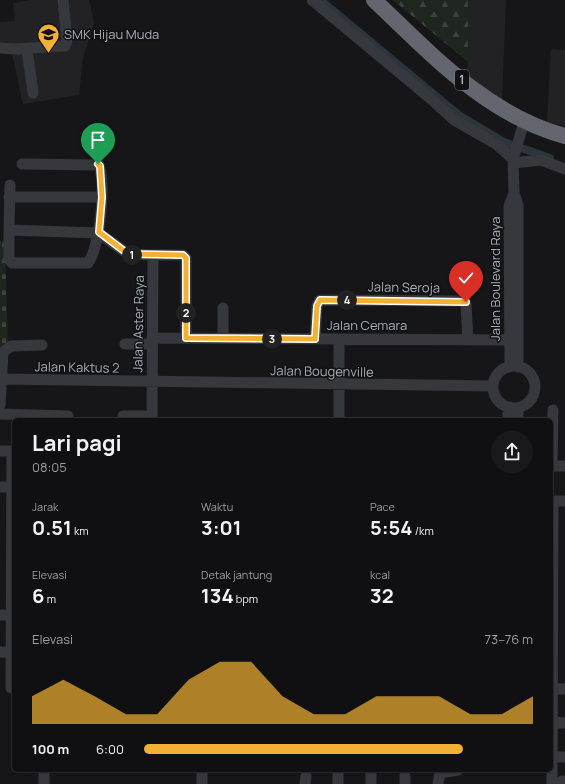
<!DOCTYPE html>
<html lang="id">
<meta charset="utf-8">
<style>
:root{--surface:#101012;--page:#19191b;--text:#f1f3f6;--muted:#9c9d9f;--line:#303032;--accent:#f2b134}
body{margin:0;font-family:Manrope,sans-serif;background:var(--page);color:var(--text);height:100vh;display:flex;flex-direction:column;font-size:15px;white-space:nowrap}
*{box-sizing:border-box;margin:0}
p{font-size:13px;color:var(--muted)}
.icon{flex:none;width:22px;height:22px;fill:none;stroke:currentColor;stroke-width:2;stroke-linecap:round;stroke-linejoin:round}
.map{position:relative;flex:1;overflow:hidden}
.panel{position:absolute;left:12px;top:418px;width:541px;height:354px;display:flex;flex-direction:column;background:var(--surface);border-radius:6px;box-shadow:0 1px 3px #0004,0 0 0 1px var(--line)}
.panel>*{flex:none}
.pin{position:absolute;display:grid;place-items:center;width:34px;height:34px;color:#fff;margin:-41px -17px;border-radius:50% 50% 50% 0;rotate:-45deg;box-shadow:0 0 4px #0007}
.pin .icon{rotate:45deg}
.km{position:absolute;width:20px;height:20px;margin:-10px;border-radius:50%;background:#222;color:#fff;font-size:11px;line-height:20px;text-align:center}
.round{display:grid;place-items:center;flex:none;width:42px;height:42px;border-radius:21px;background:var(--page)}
.head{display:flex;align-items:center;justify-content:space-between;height:68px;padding:0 20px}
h1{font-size:22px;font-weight:700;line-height:30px}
.stats{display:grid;grid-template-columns:repeat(3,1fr);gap:6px;height:68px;padding:4px 20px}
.stats div{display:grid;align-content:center}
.stats b{font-size:20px;font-weight:700}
.stats small{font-size:11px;font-weight:400}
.stats p{font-size:11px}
.chart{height:112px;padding:8px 20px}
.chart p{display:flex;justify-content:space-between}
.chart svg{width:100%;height:72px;margin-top:4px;fill:var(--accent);opacity:.7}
ul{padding:0 20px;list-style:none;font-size:13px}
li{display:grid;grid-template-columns:64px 48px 1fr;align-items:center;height:30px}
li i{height:10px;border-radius:5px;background:var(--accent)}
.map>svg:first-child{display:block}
.built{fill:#222225}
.forest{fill:url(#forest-firs)}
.cemetery{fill:url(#cemetery-stones)}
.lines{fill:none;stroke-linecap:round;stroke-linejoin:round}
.canal{stroke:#2c353c;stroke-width:8}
.minor{stroke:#37383d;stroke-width:11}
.highway{stroke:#63666e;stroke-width:16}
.route-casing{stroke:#fff;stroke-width:8}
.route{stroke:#f2b134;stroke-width:5}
.labels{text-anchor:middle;stroke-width:3;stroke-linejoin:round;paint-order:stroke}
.shield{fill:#111113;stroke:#7b7e86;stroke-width:1}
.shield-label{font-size:12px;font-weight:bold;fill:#a8adb8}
.poi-label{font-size:13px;fill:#a8adb8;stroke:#111113;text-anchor:start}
.street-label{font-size:13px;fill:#a8adb8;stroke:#111113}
</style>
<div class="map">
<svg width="565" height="784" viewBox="0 0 565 784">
<defs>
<pattern id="forest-firs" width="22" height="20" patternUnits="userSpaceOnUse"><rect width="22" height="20" fill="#1e261f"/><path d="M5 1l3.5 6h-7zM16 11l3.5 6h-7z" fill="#3c433d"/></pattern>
<pattern id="cemetery-stones" width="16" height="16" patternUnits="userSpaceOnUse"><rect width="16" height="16" fill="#1e261f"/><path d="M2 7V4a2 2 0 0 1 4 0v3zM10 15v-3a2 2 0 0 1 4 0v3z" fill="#3c433d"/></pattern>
</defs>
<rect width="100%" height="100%" fill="#161618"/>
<path class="built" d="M31,0H89L94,23L83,58L79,95L23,104L11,49L0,51V22L15,21L13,3Z
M468,0H506L502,99L465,81L468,62Z
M551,49L565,50V126L547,122Z"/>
<path class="forest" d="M393,0H468V62Z"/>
<path class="cemetery" d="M0,241H5L8,346L0,347Z"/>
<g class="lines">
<path class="canal" d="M324,3L460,116L504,142L550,158"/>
<path class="minor" d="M312,0L431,99L454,120L496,144L513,159
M0,48L14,49L65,46L67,40L63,0
M27,49L33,93
M513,163L541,160L565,169
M10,185L9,230L99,233
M9,197H102
M9,230V259L12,263H88C100,246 106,185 99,165L22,164
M99,233L128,254L153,255L152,420
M153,255H183L186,258V338
M223,308V338
M152,338L510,340
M315,339L317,306L320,300L463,301L466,304L468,340
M339,339V420
M125,344H152
M493 387a21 21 0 1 1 42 0a21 21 0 1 1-42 0Z
M510,367L509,206L514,193
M518,367V205L514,193L513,159L524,122
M1,379L493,386
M0,405L3,352L11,346L42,345
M0,414L68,416
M123,416H152
M508,420V408
M518,420V408
M0,451H14
M551,466H565
M552,466L553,410
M0,487H12
M551,501H565
M0,615H11
M0,652H14
M11,688L12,451
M551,688L565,689
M551,722L565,723
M552,757H564
M44,770V784
M562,781H565
M202,784V770
M305,784L306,776
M338,784V772
M371,784V773
M405,784V776
M438,784L440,773L458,770
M552,784L553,501"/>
<path class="highway" d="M374,0C431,54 487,115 565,136"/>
</g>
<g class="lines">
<defs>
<path id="route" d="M98,164L100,166L102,197L99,232L128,254L183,255L186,258V338L315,339L317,306L320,300L466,302"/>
</defs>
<use href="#route" class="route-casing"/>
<use href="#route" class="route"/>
</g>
<defs>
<symbol id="school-pin" viewBox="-11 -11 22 30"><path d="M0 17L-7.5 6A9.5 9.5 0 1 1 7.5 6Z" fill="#f2b134" stroke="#111113"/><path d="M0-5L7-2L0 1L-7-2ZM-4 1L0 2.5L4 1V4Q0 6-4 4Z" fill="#111"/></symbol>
</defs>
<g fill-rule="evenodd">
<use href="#school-pin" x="36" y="22" width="25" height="34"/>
</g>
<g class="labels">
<rect class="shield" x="455" y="70" width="14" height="20" rx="3"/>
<g class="shield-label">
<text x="462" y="84">1</text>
</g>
<g class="poi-label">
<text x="64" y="39">SMK Hijau Muda</text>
</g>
<g class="street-label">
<text transform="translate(495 279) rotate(-90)" y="5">Jalan Boulevard Raya</text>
<text transform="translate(404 287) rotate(1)" y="5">Jalan Seroja</text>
<text transform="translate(138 324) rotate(-89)" y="5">Jalan Aster Raya</text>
<text x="367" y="330">Jalan Cemara</text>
<text transform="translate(77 367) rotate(1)" y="5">Jalan Kaktus 2</text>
<text transform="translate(322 371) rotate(1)" y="5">Jalan Bougenville</text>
</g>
</g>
</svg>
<div class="pin" style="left:98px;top:164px;background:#1e9e55"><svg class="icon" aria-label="arrive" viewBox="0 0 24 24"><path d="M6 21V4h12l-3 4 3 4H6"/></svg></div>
<div class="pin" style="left:466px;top:302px;background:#d93025"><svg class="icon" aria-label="check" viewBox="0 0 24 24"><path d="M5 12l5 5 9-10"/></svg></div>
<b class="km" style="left:132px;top:255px">1</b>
<b class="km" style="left:186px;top:313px">2</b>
<b class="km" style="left:272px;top:339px">3</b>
<b class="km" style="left:347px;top:300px">4</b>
<section class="panel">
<div class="head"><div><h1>Lari pagi</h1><p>08:05</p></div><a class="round"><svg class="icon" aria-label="share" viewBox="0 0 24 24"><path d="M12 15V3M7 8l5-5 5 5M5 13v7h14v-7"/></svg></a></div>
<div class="stats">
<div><p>Jarak</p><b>0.51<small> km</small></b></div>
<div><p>Waktu</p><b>3:01</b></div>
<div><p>Pace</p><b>5:54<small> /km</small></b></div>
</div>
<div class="stats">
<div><p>Elevasi</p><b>6<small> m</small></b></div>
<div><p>Detak jantung</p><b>134<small> bpm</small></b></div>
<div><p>kcal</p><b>32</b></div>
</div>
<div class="chart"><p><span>Elevasi</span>73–76 m</p>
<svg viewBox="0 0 160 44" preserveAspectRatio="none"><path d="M0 44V27L10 17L20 27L30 38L40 38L50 17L60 6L70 6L80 27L90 38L100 38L110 27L120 27L130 27L140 38L150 38L160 27V44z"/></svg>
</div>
<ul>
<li><b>100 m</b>6:00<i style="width:82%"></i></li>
</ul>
</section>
</div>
